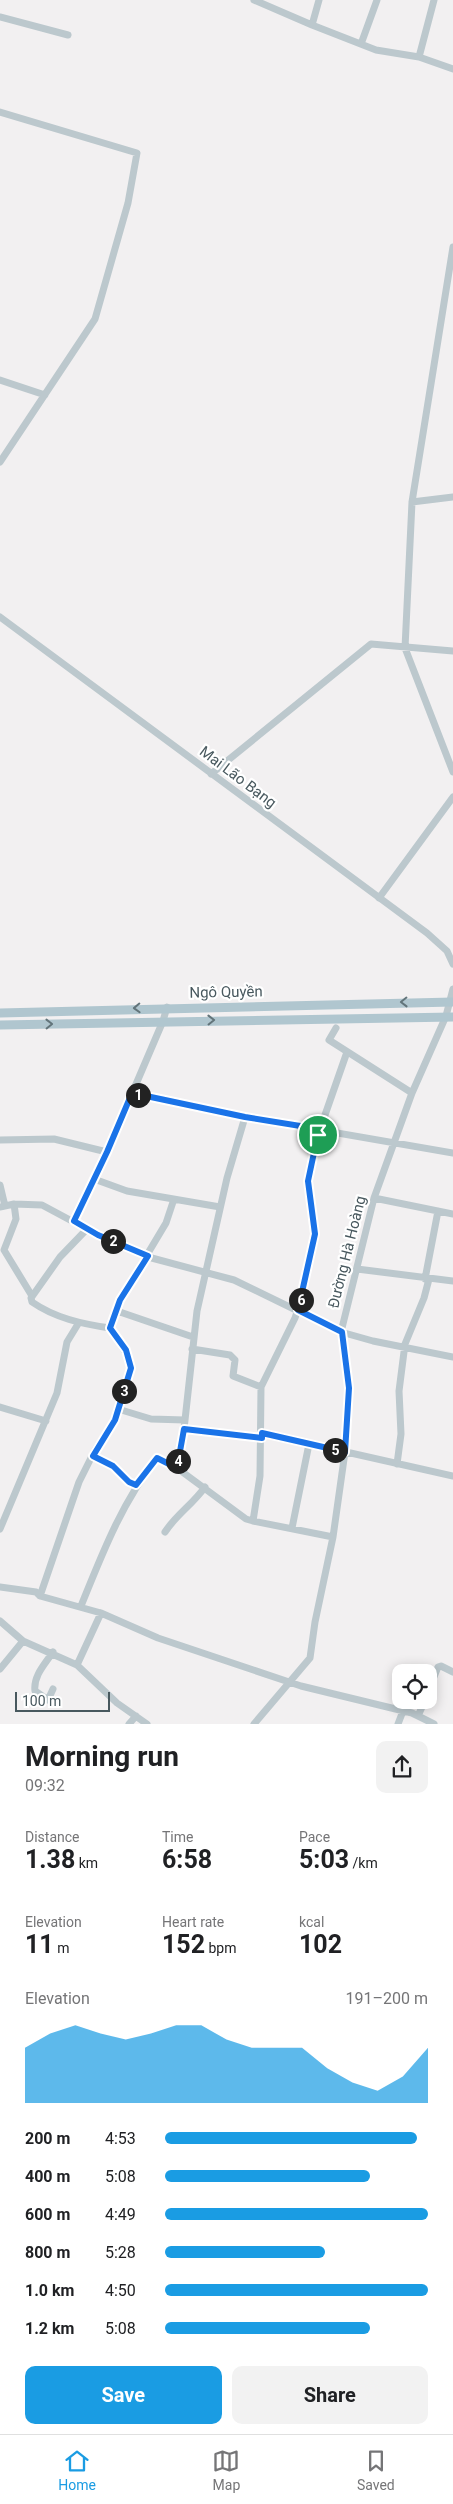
<!DOCTYPE html>
<meta charset="utf-8">
<style>
:root{--surface:#fff;--page:#f2f2f2;--text:#202124;--muted:#757577;--line:#e0e0e0;--accent:#1a9ce3}
body{margin:0;font-family:Roboto,sans-serif;background:var(--page);color:var(--text);height:100vh;display:flex;flex-direction:column;font-size:19px;white-space:nowrap}
*{box-sizing:border-box;margin:0}
p{font-size:16px;color:var(--muted)}
.icon{flex:none;width:28px;height:28px;fill:none;stroke:currentColor;stroke-width:2;stroke-linecap:round;stroke-linejoin:round}
.map{position:relative;height:1724px;overflow:hidden}
.panel{display:flex;flex-direction:column;background:var(--surface);flex:1}
.panel>*{flex:none}
.controls{position:absolute;left:392px;top:1664px;display:grid;gap:10px}
.controls a{display:grid;place-items:center;width:45px;height:45px;border-radius:10px;background:var(--surface);box-shadow:0 2px 12px #0003;font-size:25px}
.scale{position:absolute;left:15px;bottom:12px;width:95px;box-sizing:border-box;padding-left:5px;border:2px solid #48585e;border-top:0;font-size:14px;line-height:18px;white-space:nowrap;color:#48585e;-webkit-text-stroke:4px #fff;paint-order:stroke}
.pin{position:absolute;display:grid;place-items:center;width:42px;height:42px;color:#fff;margin:-21px;border:2px solid #fff;border-radius:50%;box-shadow:0 1px 5px #0007}
.km{position:absolute;width:25px;height:25px;margin:-12px;border-radius:50%;background:#222;color:#fff;font-size:14px;line-height:25px;text-align:center}
.round{display:grid;place-items:center;flex:none;width:52px;height:52px;border-radius:10px;background:var(--page)}
.overview{display:flex;align-items:center;justify-content:space-between;height:85px;padding:0 25px}
h1{font-size:28px;font-weight:700;line-height:38px}
.stats{display:grid;grid-template-columns:repeat(3,1fr);gap:8px;height:85px;padding:5px 25px}
.stats div{display:grid;align-content:center}
.stats b{font-size:25px;font-weight:700}
.stats small{font-size:14px;font-weight:400}
.stats p{font-size:14px}
.chart{height:140px;padding:10px 25px}
.chart p{display:flex;justify-content:space-between}
.chart svg{width:100%;height:90px;margin-top:5px;fill:var(--accent);opacity:.7}
.primary-button{display:flex;gap:10px;margin-top:auto;padding:10px 25px}
.primary-button a{flex:1;height:58px;border-radius:10px;background:var(--accent);color:#fff;font-size:20px;font-weight:700;line-height:58px;text-align:center}
.primary-button a+a{background:var(--page);color:var(--text)}
ul{padding:0 25px;list-style:none;font-size:16px}
li{display:grid;grid-template-columns:80px 60px 1fr;align-items:center;height:38px}
li i{height:12px;border-radius:6px;background:var(--accent)}
.tab-bar{display:flex;justify-content:space-around;align-items:center;height:70px;border-top:1px solid var(--line);background:var(--surface);font-size:14px;color:var(--muted)}
.tab-bar a{display:grid;justify-items:center;gap:2px}
.tab-bar .selected{color:var(--accent)}
.map>svg:first-child{display:block}
.lines{fill:none;stroke-linecap:round;stroke-linejoin:round}
.minor{stroke:#bcc8cd;stroke-width:7}
.major{stroke:#b0c6cf;stroke-width:9}
.oneway{stroke:#62747a}
.route-casing{stroke:#fff;stroke-width:10}
.route{stroke:#1a73e8;stroke-width:6}
.labels{text-anchor:middle;stroke-width:4.5;stroke-linejoin:round;paint-order:stroke}
.street-label{font-size:15px;fill:#48585e;stroke:#fff}
</style>
<div class="map">
<svg width="453" height="1724" viewBox="0 0 453 1724">
<rect width="100%" height="100%" fill="#f2f0f1"/>
<g class="lines">
<path class="minor" d="M254,0L312,25L376,50L419,57L453,69
M0,17L68,35
M312,25L319,0
M361,44L377,0
M419,57L434,0
M0,112L137,153L128,203L95,319L0,462
M453,247L412,502L405,648L453,772
M0,380L45,395
M412,502L453,497
M0,617L427,933L447,951L453,964
M211,774L371,644L453,651
M379,898L453,797
M336,1028L329,1040L412,1093
M132,1093L245,1117
M0,1140L54,1139L107,1152
M94,1179L127,1191L220,1207
M0,1185L5,1206
M374,1198L453,1214
M14,1204L16,1219L4,1250L32,1296
M0,1207L14,1204L42,1205L98,1235L148,1257L234,1280L341,1332L373,1341L453,1357
M74,1221L107,1152L163,1021L167,1007
M87,1229L60,1257L31,1298L32,1302C55,1318 82,1324 110,1328
M357,1269L453,1281
M425,1279L438,1211
M117,1311L193,1337
M192,1349L230,1355L235,1360L233,1376L261,1387L260,1476L253,1521L333,1537
M261,1387L295,1318L300,1303L315,1234L308,1188L311,1165L318,1135L347,1052
M0,1407L46,1421
M118,1409L151,1419L185,1420
M184,1429L177,1468L246,1519L253,1521
M262,1433L453,1476
M262,1438L184,1429L197,1311L227,1178L245,1117L453,1153
M93,1456L113,1466L129,1482L136,1485
M397,1464L401,1434L399,1391L405,1344L424,1298L429,1279
M292,1528L309,1444
M0,1529L57,1393L67,1342L78,1324
M165,1532C176,1515 193,1504 205,1487
M0,1587L36,1592L40,1596L101,1613L158,1638L301,1686L412,1713L434,1724
M40,1596L79,1482L95,1450L115,1420L131,1368L129,1358L110,1328L120,1300L166,1223L174,1199
M81,1606C102,1554 122,1502 157,1458L177,1468
M0,1621L23,1641L77,1665L117,1703L147,1724
M53,1652C45,1664 33,1676 35,1691L48,1700L53,1689
M77,1665L101,1613
M0,1669L23,1641
M429,1689L438,1667L441,1666L453,1672
M418,1716L425,1700
M129,1724L136,1716
M254,1724L310,1658L315,1622L333,1537L345,1452L349,1387L341,1332L374,1198L412,1093L446,1016L453,989
M398,1724L403,1711"/>
<path class="major" d="M0,1013L453,1002
M0,1025L453,1017"/>
</g>
<defs><path id="oneway-chevron" d="M-2-3.5L2.5 0L-2 3.5" fill="none" stroke-width="1.6" stroke-linecap="round" stroke-linejoin="round" transform="scale(1.25)"/></defs>
<g class="oneway">
<use href="#oneway-chevron" transform="translate(404 1002) rotate(179)"/>
<use href="#oneway-chevron" transform="translate(137 1008) rotate(178)"/>
<use href="#oneway-chevron" transform="translate(211 1020) rotate(-1)"/>
<use href="#oneway-chevron" transform="translate(49 1024) rotate(-1)"/>
</g>
<g class="lines">
<defs>
<path id="route" d="M132,1093L245,1117L319,1129L308,1181L315,1234L298,1310L342,1332L349,1388L345,1452L262,1433V1438L184,1429L177,1468L157,1458L136,1485L129,1482L113,1466L93,1456L115,1420L131,1368L126,1350L110,1328L120,1300L148,1256L98,1235L74,1221L107,1152Z"/>
</defs>
<use href="#route" class="route-casing"/>
<use href="#route" class="route"/>
</g>
<g class="labels">
<g class="street-label">
<text transform="translate(238 777) rotate(37)" y="5">Mai Lão Bạng</text>
<text transform="translate(226 992) rotate(-1)" y="5">Ngô Quyền</text>
<text transform="translate(347 1252) rotate(-76)" y="5">Đường Hà Hoàng</text>
</g>
</g>
</svg>
<div class="controls">
<a><svg class="icon" aria-label="locate" viewBox="0 0 24 24"><circle cx="12" cy="12" r="6"/><path d="M12 2v4M12 18v4M2 12h4M18 12h4"/></svg></a>
</div>
<div class="scale">100 m</div>
<div class="pin" style="left:318px;top:1135px;background:#1e9e55"><svg class="icon" aria-label="arrive" viewBox="0 0 24 24"><path d="M6 21V4h12l-3 4 3 4H6"/></svg></div>
<b class="km" style="left:138px;top:1095px">1</b>
<b class="km" style="left:113px;top:1241px">2</b>
<b class="km" style="left:124px;top:1391px">3</b>
<b class="km" style="left:178px;top:1461px">4</b>
<b class="km" style="left:335px;top:1450px">5</b>
<b class="km" style="left:301px;top:1300px">6</b>
</div>
<section class="panel">
<div class="overview"><div><h1>Morning run</h1><p>09:32</p></div><a class="round"><svg class="icon" aria-label="share" viewBox="0 0 24 24"><path d="M12 15V3M7 8l5-5 5 5M5 13v7h14v-7"/></svg></a></div>
<div class="stats">
<div><p>Distance</p><b>1.38<small> km</small></b></div>
<div><p>Time</p><b>6:58</b></div>
<div><p>Pace</p><b>5:03<small> /km</small></b></div>
</div>
<div class="stats">
<div><p>Elevation</p><b>11<small> m</small></b></div>
<div><p>Heart rate</p><b>152<small> bpm</small></b></div>
<div><p>kcal</p><b>102</b></div>
</div>
<div class="chart"><p><span>Elevation</span>191–200 m</p>
<svg viewBox="0 0 160 44" preserveAspectRatio="none"><path d="M0 44V17L10 10L20 6L30 10L40 13L50 10L60 6L70 6L80 13L90 17L100 17L110 17L120 27L130 34L140 38L150 31L160 17V44z"/></svg>
</div>
<ul>
<li><b>200 m</b>4:53<i style="width:96%"></i></li>
<li><b>400 m</b>5:08<i style="width:78%"></i></li>
<li><b>600 m</b>4:49<i style="width:100%"></i></li>
<li><b>800 m</b>5:28<i style="width:61%"></i></li>
<li><b>1.0 km</b>4:50<i style="width:100%"></i></li>
<li><b>1.2 km</b>5:08<i style="width:78%"></i></li>
</ul>
<div class="primary-button"><a>Save</a><a>Share</a></div>
</section>
<nav class="tab-bar">
<a class="selected"><svg class="icon" aria-label="home" viewBox="0 0 24 24"><path d="M3 11l9-7 9 7M6 9v11h12V9"/></svg>Home</a>
<a><svg class="icon" aria-label="map" viewBox="0 0 24 24"><path d="M3 6l6-2 6 2 6-2v14l-6 2-6-2-6 2zM9 4v14M15 6v14"/></svg>Map</a>
<a><svg class="icon" aria-label="saved" viewBox="0 0 24 24"><path d="M7 4h10v16l-5-4-5 4z"/></svg>Saved</a>
</nav>
